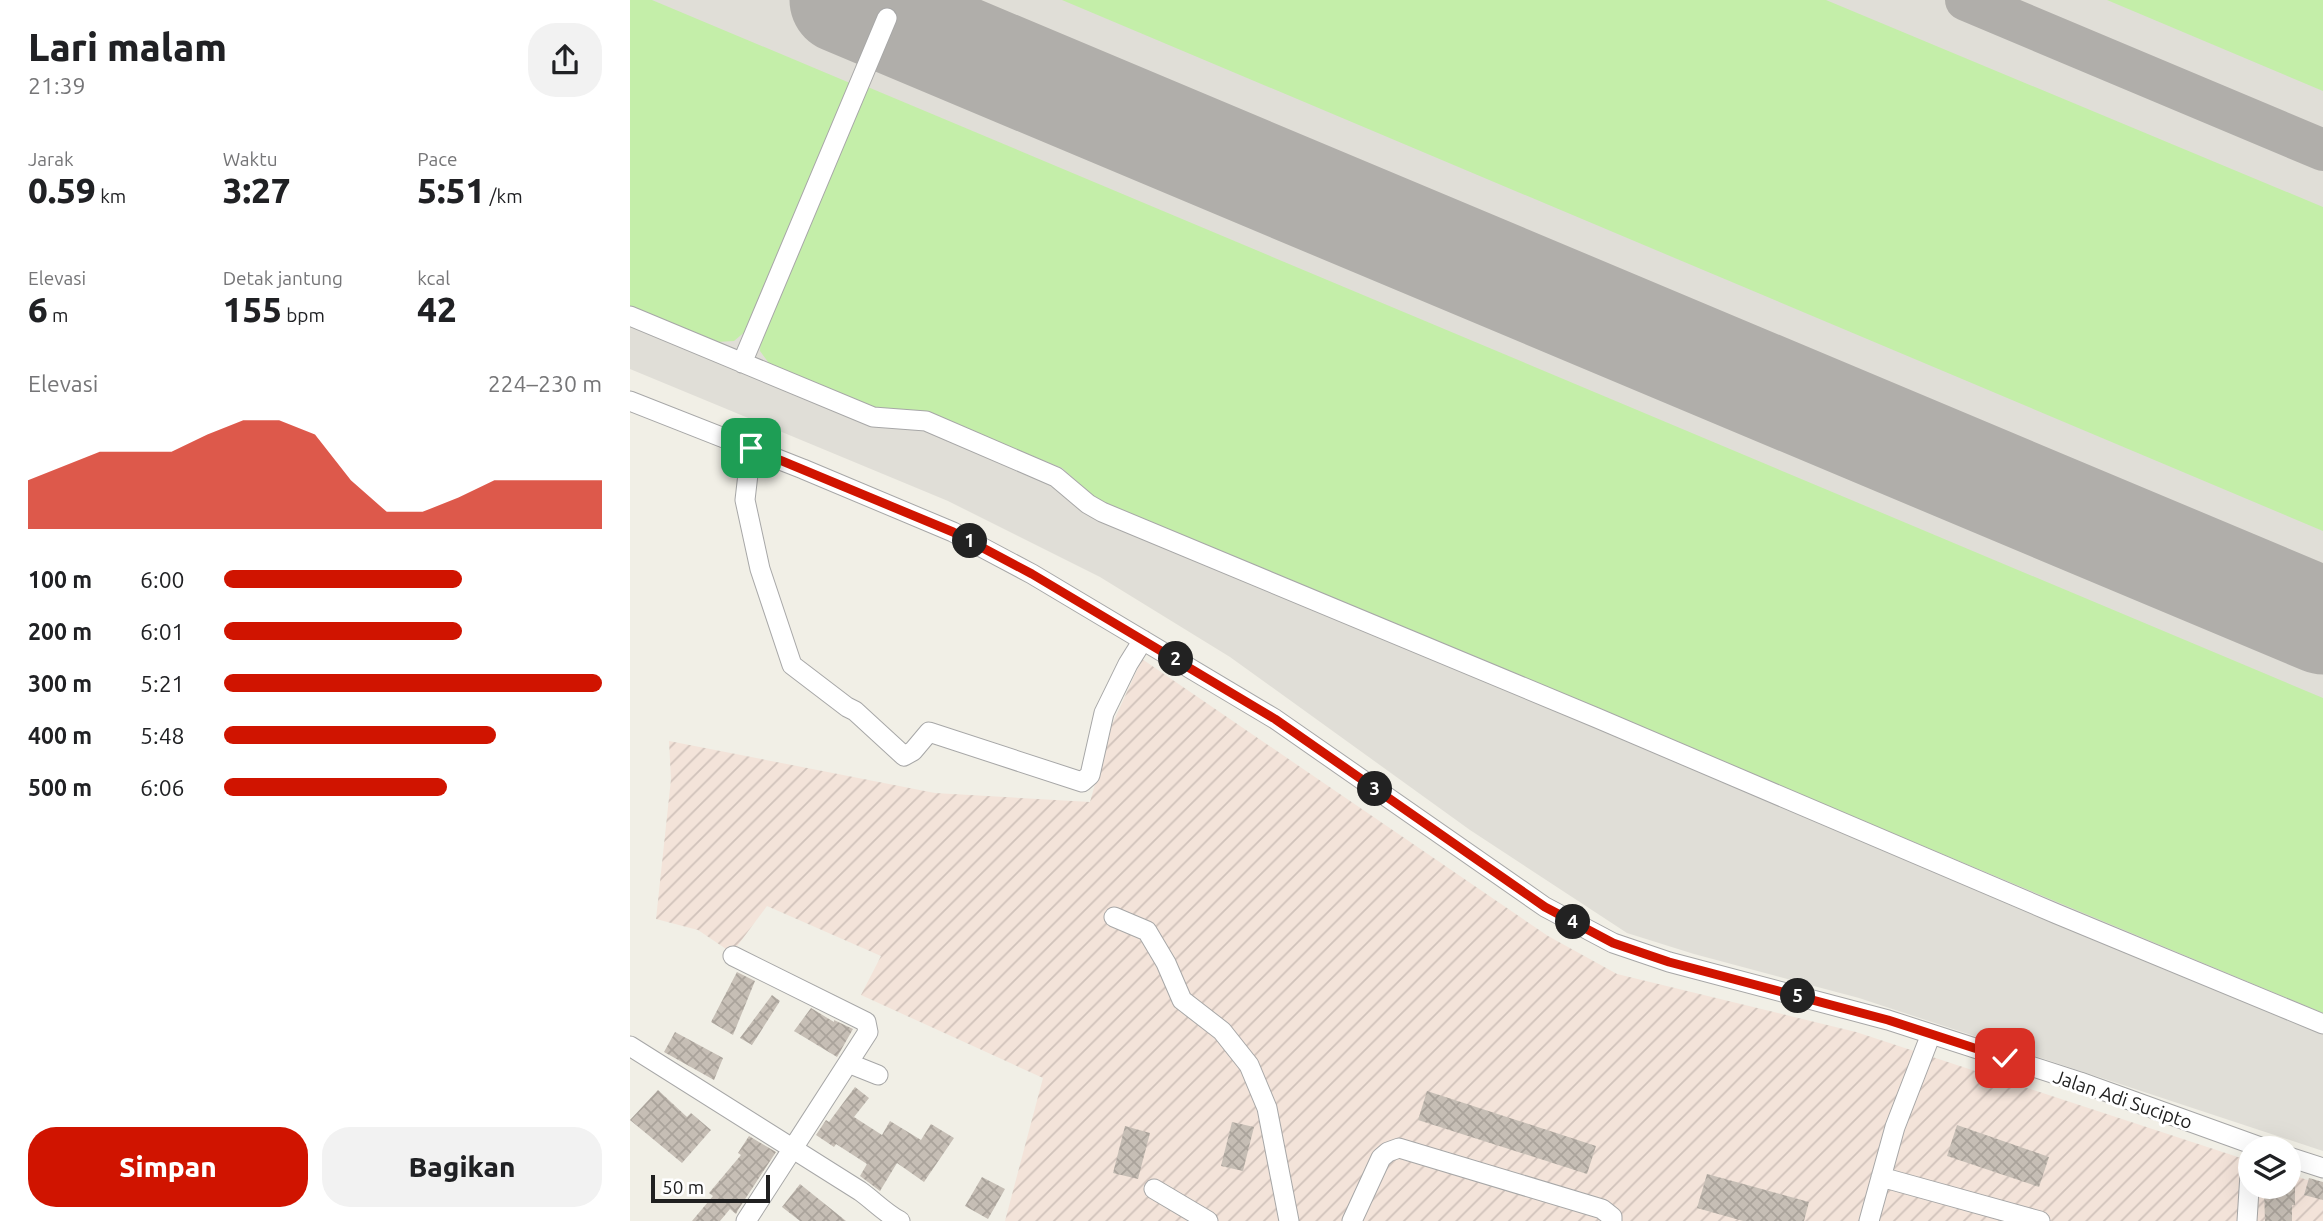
<!DOCTYPE html>
<html lang="id">
<meta charset="utf-8">
<style>
:root{--surface:#fff;--page:#f2f2f2;--text:#202124;--muted:#757577;--accent:#d01400}
body{margin:0;font-family:Ubuntu,sans-serif;background:var(--page);color:var(--text);height:100vh;display:flex;flex-direction:column;font-size:26px;white-space:nowrap}
*{box-sizing:border-box;margin:0}
p{font-size:23px;color:var(--muted)}
.icon{flex:none;width:38px;height:38px;fill:none;stroke:currentColor;stroke-width:2;stroke-linecap:round;stroke-linejoin:round}
.map{position:relative;flex:1;overflow:hidden}
.drawer{display:flex;flex-direction:column;background:var(--surface);width:630px}
.drawer>*{flex:none}
.controls{position:absolute;left:1608px;top:1136px;display:grid;gap:14px}
.controls a{display:grid;place-items:center;width:63px;height:63px;border-radius:50%;background:var(--surface);box-shadow:0 7px 28px #0002;font-size:35px}
.scale{position:absolute;left:21px;bottom:18px;width:119px;box-sizing:border-box;padding-left:7px;border:4px solid #202020;border-top:0;font-size:19px;line-height:24px;white-space:nowrap;color:#202020;-webkit-text-stroke:5px #fff;paint-order:stroke}
.pin{position:absolute;display:grid;place-items:center;width:60px;height:60px;color:#fff;margin:-30px;border-radius:14px;box-shadow:0 4px 10px #0006}
.km{position:absolute;width:35px;height:35px;margin:-18px;border-radius:50%;background:#222;color:#fff;font-size:19px;line-height:35px;text-align:center}
.round{display:grid;place-items:center;flex:none;width:74px;height:74px;border-radius:28px;background:var(--page)}
.overview{display:flex;align-items:center;justify-content:space-between;height:119px;padding:0 28px}
h1{font-size:38px;font-weight:800;line-height:52px}
.stats{display:grid;grid-template-columns:repeat(3,1fr);gap:10px;height:119px;padding:7px 28px}
.stats div{display:grid;align-content:center}
.stats b{font-size:35px;font-weight:800}
.stats small{font-size:19px;font-weight:400}
.stats p{font-size:19px}
.chart{height:196px;padding:14px 28px}
.chart p{display:flex;justify-content:space-between}
.chart svg{width:100%;height:126px;margin-top:7px;fill:var(--accent);opacity:.7}
.cta{display:flex;gap:14px;margin-top:auto;padding:14px 28px}
.cta a{flex:1;height:80px;border-radius:28px;background:var(--accent);color:#fff;font-size:28px;font-weight:800;line-height:80px;text-align:center}
.cta a+a{background:var(--page);color:var(--text)}
ul{padding:0 28px;list-style:none;font-size:23px}
li{display:grid;grid-template-columns:112px 84px 1fr;align-items:center;height:52px}
li i{height:18px;border-radius:9px;background:var(--accent)}
main{display:flex;flex:1;min-height:0}
.map>svg:first-child{display:block}
.military{fill:url(#military-furrows)}
.airport{fill:#e0ded7}
.grass{fill:#c4eea9}
.lines{fill:none;stroke-linecap:round;stroke-linejoin:round}
.taxiway{stroke:#b0aeaa;stroke-width:42}
.runway{stroke:#b0aeaa;stroke-width:107}
.building{fill:url(#building-cross-hatch)}
.minor-casing{stroke:#a7a7a7;stroke-width:21}
.minor{stroke:#fff;stroke-width:19}
.route-casing{stroke:#fff;stroke-width:14}
.route{stroke:#d01400;stroke-width:9}
.labels{text-anchor:middle;stroke-width:6;stroke-linejoin:round;paint-order:stroke}
.street-label{font-size:19px;fill:#202020;stroke:#fff}
</style>
<main>
<section class="drawer">
<div class="overview"><div><h1>Lari malam</h1><p>21:39</p></div><a class="round"><svg class="icon" aria-label="share" viewBox="0 0 24 24"><path d="M12 15V3M7 8l5-5 5 5M5 13v7h14v-7"/></svg></a></div>
<div class="stats">
<div><p>Jarak</p><b>0.59<small> km</small></b></div>
<div><p>Waktu</p><b>3:27</b></div>
<div><p>Pace</p><b>5:51<small> /km</small></b></div>
</div>
<div class="stats">
<div><p>Elevasi</p><b>6<small> m</small></b></div>
<div><p>Detak jantung</p><b>155<small> bpm</small></b></div>
<div><p>kcal</p><b>42</b></div>
</div>
<div class="chart"><p><span>Elevasi</span>224–230 m</p>
<svg viewBox="0 0 160 44" preserveAspectRatio="none"><path d="M0 44V27L10 22L20 17L30 17L40 17L50 11L60 6L70 6L80 11L90 27L100 38L110 38L120 33L130 27L140 27L150 27L160 27V44z"/></svg>
</div>
<ul>
<li><b>100 m</b>6:00<i style="width:63%"></i></li>
<li><b>200 m</b>6:01<i style="width:63%"></i></li>
<li><b>300 m</b>5:21<i style="width:100%"></i></li>
<li><b>400 m</b>5:48<i style="width:72%"></i></li>
<li><b>500 m</b>6:06<i style="width:59%"></i></li>
</ul>
<div class="cta"><a>Simpan</a><a>Bagikan</a></div>
</section>
<div class="map">
<svg width="1693" height="1221" viewBox="0 0 1693 1221">
<defs>
<pattern id="military-furrows" width="10" height="10" patternUnits="userSpaceOnUse" patternTransform="scale(1.75)"><rect width="10" height="10" fill="#f3e3d9"/><path d="M-1 1l2-2M0 10L10 0M9 11l2-2" fill="none" stroke="#d0c2ba"/></pattern>
<pattern id="building-cross-hatch" width="8" height="8" patternUnits="userSpaceOnUse" patternTransform="scale(1.75)"><rect width="8" height="8" fill="#c6beb5"/><path d="M0 0l8 8M0 8l8-8" fill="none" stroke="#aaa39b"/></pattern>
</defs>
<rect width="100%" height="100%" fill="#f1efe6"/>
<path class="military" d="M512,659L918,936L987,974L1226,1032L1620,1161V1186H1659V1174L1693,1185V1221H375L413,1078L231,995L251,956L137,906L102,953L68,930L26,919L41,779L39,741L305,793L460,802L481,727Z"/>
<path class="airport" d="M0,0H1693V1151L1229,998L1064,954L997,933L840,830L600,657L470,577L318,501L0,369Z"/>
<path class="grass" d="M0,0H22L220,83L117,330L104,341L86,342L0,306Z
M432,0H1196L1693,207V531Z
M1477,0H1693V91Z
M233,85L1693,698V1013L470,502L432,468L295,412L250,413L141,366L130,351L131,333Z"/>
<g class="lines">
<path class="taxiway" d="M312,0L332,35L372,67
M1336,0L1693,150"/>
<path class="runway" d="M213,0L1693,621"/>
</g>
<path class="building" d="M107,972L125,981L103,1035L81,1022Z
M142,995L150,1001L122,1045L110,1038Z
M181,1008L204,1022V1020L223,1029L207,1057L164,1031Z
M45,1032L93,1058L84,1080L34,1052Z
M225,1087L239,1098L224,1117L252,1135L260,1121L291,1140L301,1124L324,1138L294,1182L267,1163L250,1191L230,1176L237,1164L206,1144L204,1147L186,1135L196,1120L199,1122Z
M28,1090L57,1117L61,1113L81,1130L52,1163L0,1120Z
M797,1091L966,1146L957,1174L788,1120Z
M602,1122L624,1127L613,1171L591,1166Z
M1327,1125L1419,1157L1409,1187L1317,1156Z
M495,1126L520,1133L508,1179L483,1173Z
M119,1136L146,1152L108,1210L106,1214L100,1209L90,1221H62L83,1196L79,1193L111,1155L108,1153Z
M1077,1174L1179,1202L1174,1221H1113L1067,1208Z
M352,1177L375,1189L358,1219L335,1206Z
M1679,1178L1693,1182V1200L1674,1195Z
M170,1184L216,1221H170L152,1207Z
M1634,1186H1665V1205H1662V1221H1635Z"/>
<g class="lines">
<defs>
<path id="minor" d="M0,316L243,417L296,421L426,477L458,504L472,512L967,718L1427,914L1693,1024
M112,363L257,18
M0,401L173,469L323,532L402,574L645,719L915,907L983,943L1039,962L1258,1020L1450,1082L1633,1148
M121,448L115,500L130,569L162,665L217,707L225,711L274,756L283,751L299,732L452,782L460,775L474,713L498,664L513,640
M484,917L517,931L536,963L552,1000L592,1031L619,1065L637,1108L659,1221
M103,956L236,1022L238,1032L116,1221
M0,1046L230,1191C244,1201 255,1213 270,1221
M218,1063L248,1075
M1659,1157L1693,1168
M1251,1177L1410,1221
M524,1189L578,1221
M722,1221L751,1158L758,1152L769,1148L972,1209L982,1217V1221
M1239,1221L1265,1127L1301,1034
M1617,1221L1620,1174"/>
</defs>
<use href="#minor" class="minor-casing"/>
<use href="#minor" class="minor"/>
</g>
<g class="lines">
<defs>
<path id="route" d="M121,448L323,532L402,574L645,719L915,907L983,943L1039,962L1258,1020L1375,1058"/>
</defs>
<use href="#route" class="route-casing"/>
<use href="#route" class="route"/>
</g>
<g class="labels">
<g class="street-label">
<text transform="translate(1493 1099) rotate(19)" y="7">Jalan Adi Sucipto</text>
</g>
</g>
</svg>
<div class="controls">
<a><svg class="icon" aria-label="layers" viewBox="0 0 24 24"><path d="M12 4l9 5-9 5-9-5zM3 14l9 5 9-5"/></svg></a>
</div>
<div class="scale">50 m</div>
<div class="pin" style="left:121px;top:448px;background:#1e9e55"><svg class="icon" aria-label="arrive" viewBox="0 0 24 24"><path d="M6 21V4h12l-3 4 3 4H6"/></svg></div>
<div class="pin" style="left:1375px;top:1058px;background:#d93025"><svg class="icon" aria-label="check" viewBox="0 0 24 24"><path d="M5 12l5 5 9-10"/></svg></div>
<b class="km" style="left:340px;top:541px">1</b>
<b class="km" style="left:546px;top:659px">2</b>
<b class="km" style="left:745px;top:789px">3</b>
<b class="km" style="left:943px;top:922px">4</b>
<b class="km" style="left:1168px;top:996px">5</b>
</div>
</main>
